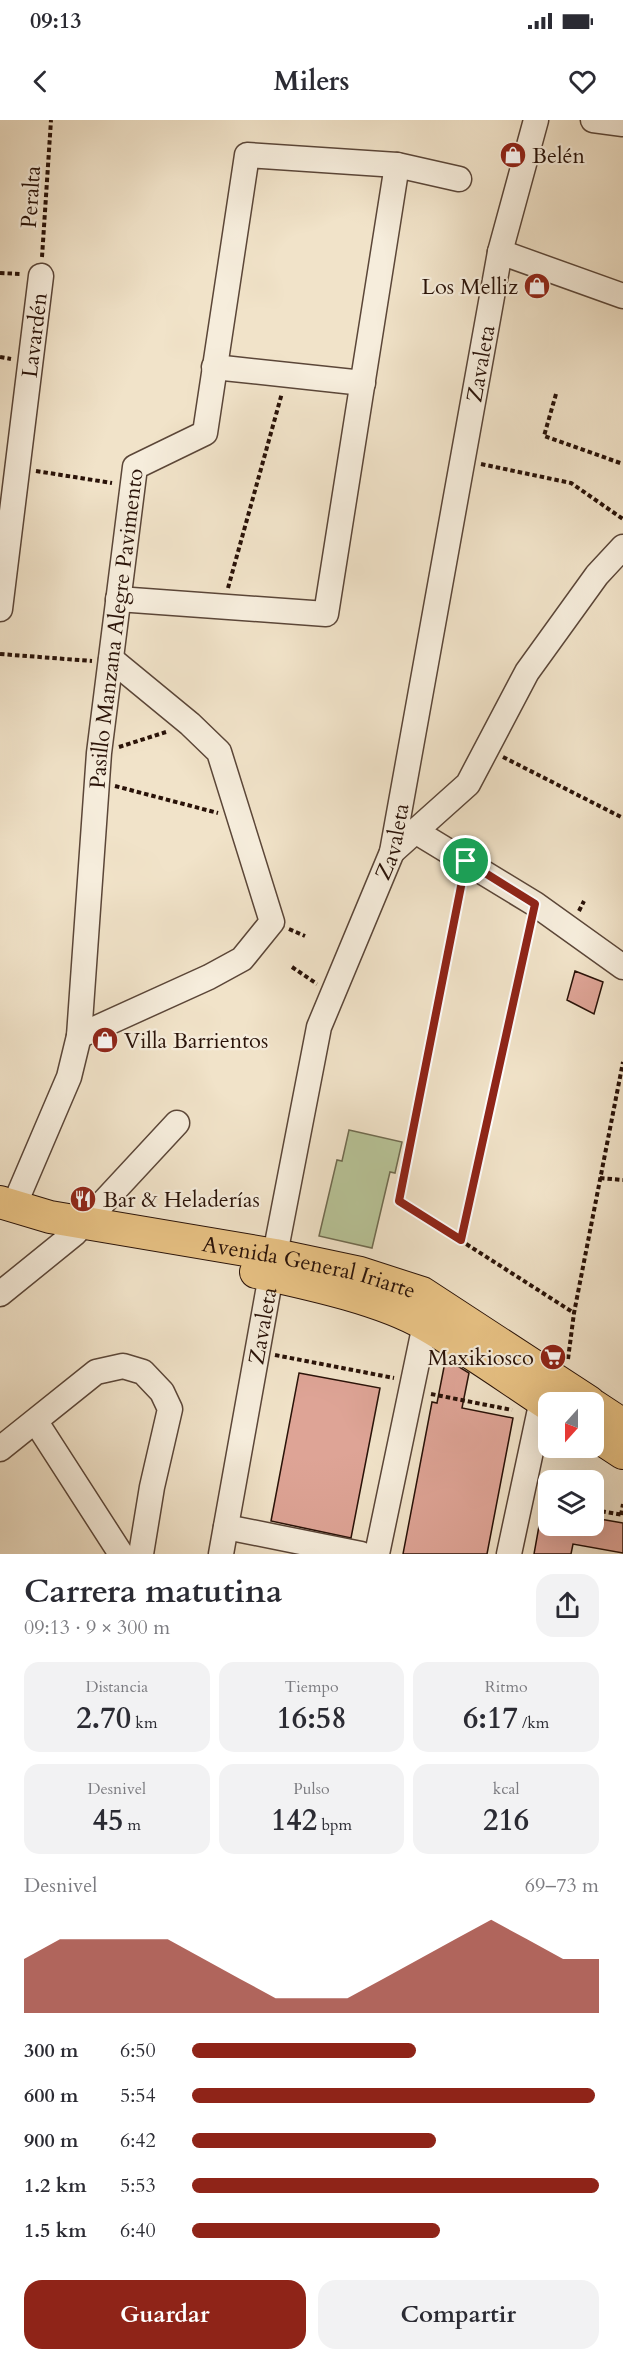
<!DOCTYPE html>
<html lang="es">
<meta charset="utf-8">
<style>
:root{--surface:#fff;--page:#f2f2f3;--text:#2b2b33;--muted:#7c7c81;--accent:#8f2418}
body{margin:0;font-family:Cardo,serif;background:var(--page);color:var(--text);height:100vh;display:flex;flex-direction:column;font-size:22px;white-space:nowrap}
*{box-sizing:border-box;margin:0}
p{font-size:20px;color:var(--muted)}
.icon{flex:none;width:33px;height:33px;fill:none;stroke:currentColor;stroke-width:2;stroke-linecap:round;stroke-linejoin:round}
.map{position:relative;height:1434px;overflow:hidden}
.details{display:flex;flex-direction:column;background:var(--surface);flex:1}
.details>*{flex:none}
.needle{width:39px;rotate:201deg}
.controls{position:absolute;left:538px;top:1272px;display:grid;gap:12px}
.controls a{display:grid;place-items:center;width:66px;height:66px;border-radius:12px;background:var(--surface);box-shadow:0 6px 24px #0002;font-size:30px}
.pin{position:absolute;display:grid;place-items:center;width:51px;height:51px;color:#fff;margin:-26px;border:3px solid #fff;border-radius:50%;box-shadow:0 2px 6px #0007}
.round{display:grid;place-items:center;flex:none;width:63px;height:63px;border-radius:18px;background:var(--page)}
.head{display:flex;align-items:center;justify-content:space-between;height:102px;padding:0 24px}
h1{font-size:33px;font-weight:700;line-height:45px}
.stats{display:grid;grid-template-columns:repeat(3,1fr);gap:9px;height:102px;padding:6px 24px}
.stats div{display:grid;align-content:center;border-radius:15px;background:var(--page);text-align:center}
.stats b{font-size:30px;font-weight:700}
.stats small{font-size:16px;font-weight:400}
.stats p{font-size:16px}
.chart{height:168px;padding:12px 24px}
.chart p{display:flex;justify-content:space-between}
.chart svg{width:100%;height:108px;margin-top:6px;fill:var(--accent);opacity:.7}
.action{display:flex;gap:12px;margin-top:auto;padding:12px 24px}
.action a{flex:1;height:69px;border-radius:18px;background:var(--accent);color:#fff;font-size:24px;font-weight:700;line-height:69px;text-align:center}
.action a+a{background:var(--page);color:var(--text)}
ul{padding:0 24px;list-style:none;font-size:20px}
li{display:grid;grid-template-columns:96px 72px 1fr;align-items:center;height:45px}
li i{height:15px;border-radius:8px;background:var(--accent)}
.status{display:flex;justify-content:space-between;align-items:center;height:42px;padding:0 30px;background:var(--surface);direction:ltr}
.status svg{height:16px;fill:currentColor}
header{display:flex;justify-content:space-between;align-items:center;height:78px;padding:0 24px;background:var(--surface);font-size:27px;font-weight:700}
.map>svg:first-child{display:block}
.green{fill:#b8c498;stroke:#706b50;stroke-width:1.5}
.building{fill:#dea496;stroke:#291208;stroke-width:1.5}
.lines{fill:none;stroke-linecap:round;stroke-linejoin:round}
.minor-casing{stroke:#5b4638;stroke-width:27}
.major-casing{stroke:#291208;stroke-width:34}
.path{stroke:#291208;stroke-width:4;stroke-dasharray:4.5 3;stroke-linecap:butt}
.minor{stroke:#f6eddc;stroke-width:24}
.major{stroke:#e8c284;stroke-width:32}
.route-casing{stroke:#fff;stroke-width:12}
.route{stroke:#8f2418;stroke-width:8}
.labels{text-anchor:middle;stroke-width:4.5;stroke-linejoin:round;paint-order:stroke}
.poi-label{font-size:22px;fill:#291208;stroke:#f6eddc;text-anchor:start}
.street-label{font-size:22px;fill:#291208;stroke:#f6eddc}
</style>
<div class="status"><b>09:13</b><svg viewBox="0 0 49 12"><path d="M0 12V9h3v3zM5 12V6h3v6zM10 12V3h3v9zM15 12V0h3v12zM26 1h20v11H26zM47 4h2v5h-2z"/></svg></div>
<header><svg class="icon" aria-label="back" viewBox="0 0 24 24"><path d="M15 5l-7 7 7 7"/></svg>Milers<svg class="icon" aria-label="heart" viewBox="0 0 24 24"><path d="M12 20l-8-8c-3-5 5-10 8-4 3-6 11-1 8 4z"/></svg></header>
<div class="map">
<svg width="623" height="1434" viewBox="0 0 623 1434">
<rect width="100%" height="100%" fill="#f1e3c9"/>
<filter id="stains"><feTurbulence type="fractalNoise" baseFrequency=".00333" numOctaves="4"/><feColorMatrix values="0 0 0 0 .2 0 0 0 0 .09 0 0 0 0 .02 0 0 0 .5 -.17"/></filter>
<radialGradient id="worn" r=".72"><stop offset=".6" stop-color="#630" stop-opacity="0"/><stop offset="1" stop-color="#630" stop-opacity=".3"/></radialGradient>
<path class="green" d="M349,1010L402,1022L395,1053L390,1052L372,1128L319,1116L337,1040L342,1041Z"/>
<path class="building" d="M575,851L603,862L594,894L567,880Z
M445,1242L456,1245L469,1253L462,1288L513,1298L487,1434H403L432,1282L437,1283Z
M299,1253L380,1268L351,1418L271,1401Z
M594,1398L623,1403V1433L573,1424L571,1434H534L539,1406H594Z"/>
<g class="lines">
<defs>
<g id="minor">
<path d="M593,0L623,4"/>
<path d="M500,132L623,176"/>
<path d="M214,247L363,263"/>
<path d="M118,479L326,494L397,45"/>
<path id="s1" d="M0,489L41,156"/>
<path d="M415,711L535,784L623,847"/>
<path d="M392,732L468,664L527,552L597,455L623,427"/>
<path d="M79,916L209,857L242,839L272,802L219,632L190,604L111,539"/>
<path id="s2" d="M13,1088L69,957L79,916L99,633L135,347L205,313L247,35L397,45L459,59"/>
<path d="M0,1174L74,1114L177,1003"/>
<path d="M36,1302L121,1434"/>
<path d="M0,1329L96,1252L123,1246L143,1252L162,1272L170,1289L152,1367L141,1434"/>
<path d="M226,1407L361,1434"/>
<path id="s3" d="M221,1434L271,1155L319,907L392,732L500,132L536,0"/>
<path d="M377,1434L428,1190"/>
<path d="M509,1434L545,1266"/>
</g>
<g id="major">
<path id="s4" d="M0,1082L50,1097L275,1135L360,1153L422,1173L589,1282"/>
<path d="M256,1152C306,1163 382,1179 426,1205C468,1229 508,1258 549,1285"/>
<path d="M594,1286L623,1305"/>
<path d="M594,1314L623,1333"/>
</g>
</defs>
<use href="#minor" class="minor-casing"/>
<use href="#major" class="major-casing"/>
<path class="path" d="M42,137L51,0
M0,153L20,154
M0,237L11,239
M556,274L544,316L623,344
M481,344L571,363L623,399
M36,351L112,363
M228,468L282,273
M0,534L92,541
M119,627L166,612
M503,637L623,698
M115,666L218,693
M462,762L399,1081L574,1193
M579,791L584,781
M289,809L305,816
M292,847L317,864
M600,1058L623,1060
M461,1121L530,805
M275,1235L394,1258
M568,1239L574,1193L623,942
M431,1274L512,1290
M594,1390L623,1395
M621,1395L623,1384"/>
<use href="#minor" class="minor"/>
<use href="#major" class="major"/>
</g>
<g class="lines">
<defs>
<path id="route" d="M466,741L535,784L461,1120L399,1081Z"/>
</defs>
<use href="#route" class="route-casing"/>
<use href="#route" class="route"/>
</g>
<defs>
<symbol id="shop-disc" viewBox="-11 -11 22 22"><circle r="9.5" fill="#8f2418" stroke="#f6eddc"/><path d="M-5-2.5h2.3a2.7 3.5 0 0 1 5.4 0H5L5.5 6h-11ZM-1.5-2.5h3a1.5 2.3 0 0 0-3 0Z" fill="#fff"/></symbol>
<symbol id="restaurant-disc" viewBox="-11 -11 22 22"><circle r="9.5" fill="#8f2418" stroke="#f6eddc"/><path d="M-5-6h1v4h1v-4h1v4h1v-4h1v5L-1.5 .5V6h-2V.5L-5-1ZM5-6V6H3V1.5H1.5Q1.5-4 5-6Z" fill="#fff"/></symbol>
<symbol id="supermarket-disc" viewBox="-11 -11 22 22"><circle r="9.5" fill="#8f2418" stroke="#f6eddc"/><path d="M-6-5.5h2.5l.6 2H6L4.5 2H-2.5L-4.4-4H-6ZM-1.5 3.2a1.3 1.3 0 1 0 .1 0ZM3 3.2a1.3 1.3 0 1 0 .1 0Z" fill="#fff"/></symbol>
</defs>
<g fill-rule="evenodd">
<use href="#shop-disc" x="498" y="20" width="30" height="30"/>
<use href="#shop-disc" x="522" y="151" width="30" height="30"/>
<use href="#shop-disc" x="90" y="905" width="30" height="30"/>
<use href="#restaurant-disc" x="68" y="1064" width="30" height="30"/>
<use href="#supermarket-disc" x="538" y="1222" width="30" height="30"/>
</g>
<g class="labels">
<g class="poi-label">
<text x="532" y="43">Belén</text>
<text x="518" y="174" text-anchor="end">Los Melliz</text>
<text x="124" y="928">Villa Barrientos</text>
<text x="103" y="1087">Bar &amp; Heladerías</text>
<text x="534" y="1245" text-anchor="end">Maxikiosco</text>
</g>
<g class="street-label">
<text transform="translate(30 77) rotate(-86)" y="8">Peralta</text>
<text dy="8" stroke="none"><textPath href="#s1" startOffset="276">Lavardén</textPath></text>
<text dy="8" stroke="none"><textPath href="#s3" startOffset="1222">Zavaleta</textPath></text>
<text dy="8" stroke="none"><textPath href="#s2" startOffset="594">Pasillo Manzana Alegre Pavimento</textPath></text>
<text dy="8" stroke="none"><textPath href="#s3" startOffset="736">Zavaleta</textPath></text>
<text dy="8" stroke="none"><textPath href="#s4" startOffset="316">Avenida General Iriarte</textPath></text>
<text dy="8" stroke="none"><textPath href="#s3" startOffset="232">Zavaleta</textPath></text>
</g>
</g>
<rect width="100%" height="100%" filter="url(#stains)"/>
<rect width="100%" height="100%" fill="url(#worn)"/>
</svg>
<div class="controls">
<a><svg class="needle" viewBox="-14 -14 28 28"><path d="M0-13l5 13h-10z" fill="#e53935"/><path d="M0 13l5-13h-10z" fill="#7c7c81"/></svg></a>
<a><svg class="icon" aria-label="layers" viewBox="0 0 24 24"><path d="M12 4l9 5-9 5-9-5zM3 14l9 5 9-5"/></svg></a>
</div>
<div class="pin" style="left:466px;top:741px;background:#1e9e55"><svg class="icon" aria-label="arrive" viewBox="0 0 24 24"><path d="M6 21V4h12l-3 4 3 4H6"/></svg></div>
</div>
<section class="details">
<div class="head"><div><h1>Carrera matutina</h1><p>09:13 · 9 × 300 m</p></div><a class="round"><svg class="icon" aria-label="share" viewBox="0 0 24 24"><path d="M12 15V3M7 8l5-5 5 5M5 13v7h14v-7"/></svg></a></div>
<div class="stats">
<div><p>Distancia</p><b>2.70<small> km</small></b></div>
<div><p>Tiempo</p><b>16:58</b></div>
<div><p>Ritmo</p><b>6:17<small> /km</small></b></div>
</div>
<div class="stats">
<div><p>Desnivel</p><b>45<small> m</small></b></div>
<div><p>Pulso</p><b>142<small> bpm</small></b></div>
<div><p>kcal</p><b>216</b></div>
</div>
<div class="chart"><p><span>Desnivel</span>69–73 m</p>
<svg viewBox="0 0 160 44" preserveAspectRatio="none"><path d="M0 44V22L10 14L20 14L30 14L40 14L50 22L60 30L70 38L80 38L90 38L100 30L110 22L120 14L130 6L140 14L150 22L160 22V44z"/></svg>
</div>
<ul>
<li><b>300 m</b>6:50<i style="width:55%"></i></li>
<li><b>600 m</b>5:54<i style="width:99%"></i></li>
<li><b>900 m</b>6:42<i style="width:60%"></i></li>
<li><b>1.2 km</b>5:53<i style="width:100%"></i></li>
<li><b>1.5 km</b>6:40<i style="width:61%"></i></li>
</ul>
<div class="action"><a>Guardar</a><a>Compartir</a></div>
</section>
